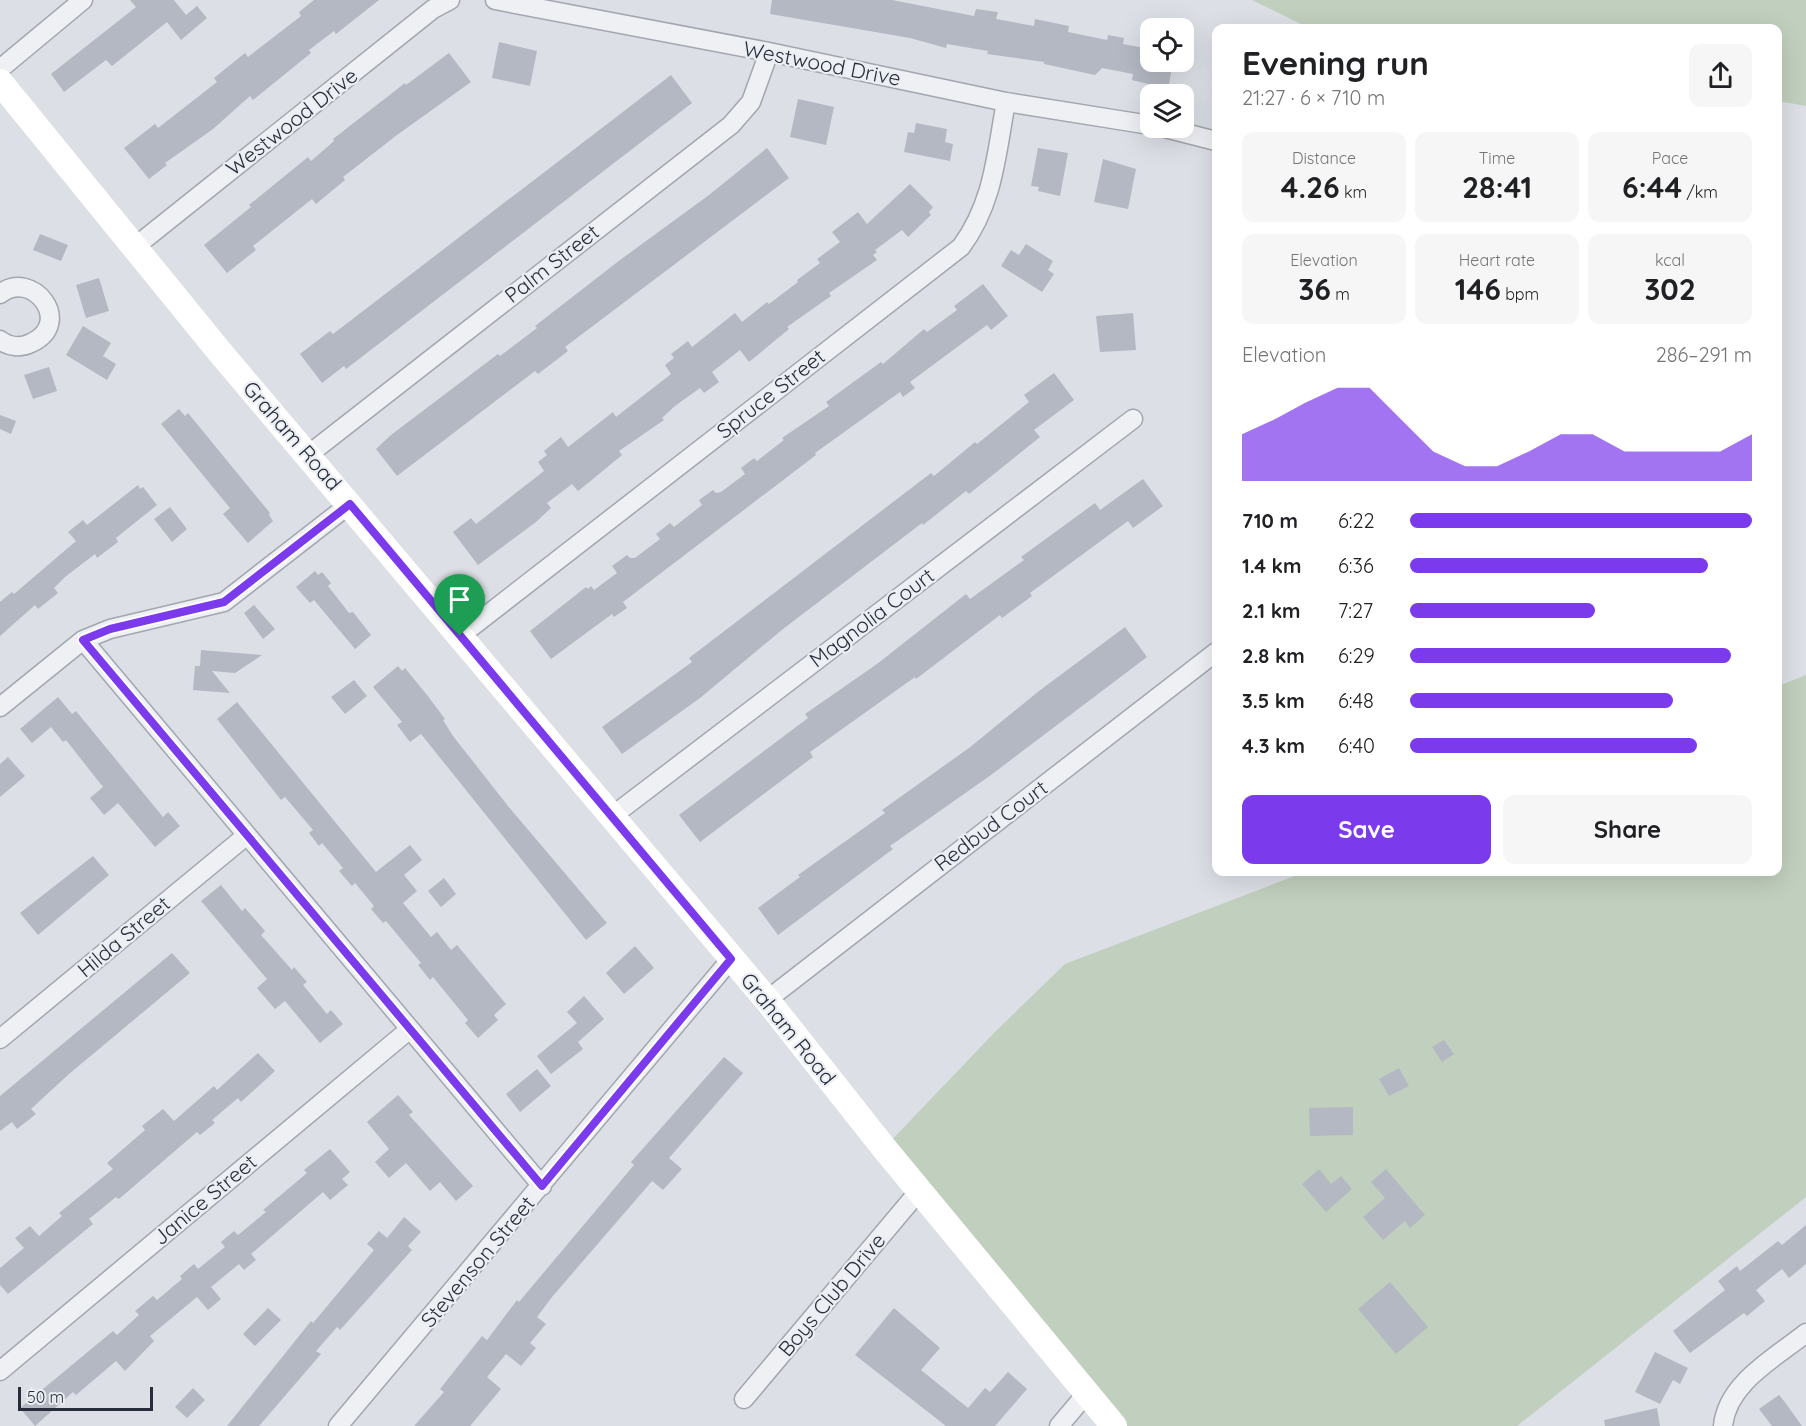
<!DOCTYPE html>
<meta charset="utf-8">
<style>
:root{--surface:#fff;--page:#f6f6f6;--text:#202124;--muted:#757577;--accent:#7c3aed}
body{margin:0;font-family:Quicksand,sans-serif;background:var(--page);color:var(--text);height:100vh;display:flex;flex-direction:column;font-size:22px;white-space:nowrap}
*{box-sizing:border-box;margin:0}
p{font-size:20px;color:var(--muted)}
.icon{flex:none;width:33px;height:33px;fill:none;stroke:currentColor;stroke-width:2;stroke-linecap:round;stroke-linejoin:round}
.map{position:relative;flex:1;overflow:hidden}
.side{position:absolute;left:1212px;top:24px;width:570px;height:852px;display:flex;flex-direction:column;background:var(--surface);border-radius:12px;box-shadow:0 6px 24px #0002}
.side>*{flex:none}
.tools{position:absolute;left:1140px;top:18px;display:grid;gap:12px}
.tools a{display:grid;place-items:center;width:54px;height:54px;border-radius:12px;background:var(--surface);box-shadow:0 6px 24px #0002;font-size:30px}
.scale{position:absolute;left:18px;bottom:15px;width:135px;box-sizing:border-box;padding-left:6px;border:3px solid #272d3b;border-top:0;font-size:16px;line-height:21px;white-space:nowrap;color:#272d3b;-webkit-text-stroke:4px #ebeef3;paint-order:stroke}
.pin{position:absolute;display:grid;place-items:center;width:51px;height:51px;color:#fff;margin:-62px -26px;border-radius:50% 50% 50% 0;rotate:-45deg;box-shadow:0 0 6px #0007}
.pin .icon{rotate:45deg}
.round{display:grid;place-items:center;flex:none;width:63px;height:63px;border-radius:12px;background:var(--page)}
.headline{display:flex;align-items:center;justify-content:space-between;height:102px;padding:0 30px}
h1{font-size:33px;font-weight:800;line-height:45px}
.metrics{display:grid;grid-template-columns:repeat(3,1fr);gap:9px;height:102px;padding:6px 30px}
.metrics div{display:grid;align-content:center;border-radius:12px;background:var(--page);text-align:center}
.metrics b{font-size:30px;font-weight:800}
.metrics small{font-size:16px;font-weight:400}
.metrics p{font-size:16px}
.chart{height:168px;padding:12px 30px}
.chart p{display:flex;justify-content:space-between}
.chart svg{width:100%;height:108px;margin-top:6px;fill:var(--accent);opacity:.7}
.cta{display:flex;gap:12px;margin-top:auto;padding:12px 30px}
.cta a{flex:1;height:69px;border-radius:12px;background:var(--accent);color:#fff;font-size:24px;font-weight:800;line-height:69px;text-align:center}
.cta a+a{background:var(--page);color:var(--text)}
ul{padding:0 30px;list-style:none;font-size:20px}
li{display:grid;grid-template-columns:96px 72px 1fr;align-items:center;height:45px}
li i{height:15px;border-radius:8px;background:var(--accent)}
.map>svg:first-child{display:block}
.green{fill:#c1cfbe}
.building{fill:#b4b8c2}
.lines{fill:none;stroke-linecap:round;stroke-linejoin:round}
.street-casing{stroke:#a2a6af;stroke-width:21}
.street{stroke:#eff0f4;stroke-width:18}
.secondary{stroke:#fff;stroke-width:26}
.route-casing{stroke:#fff;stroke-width:12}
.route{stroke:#7c3aed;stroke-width:8}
.labels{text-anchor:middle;stroke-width:4.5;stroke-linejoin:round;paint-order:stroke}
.street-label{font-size:21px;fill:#272d3b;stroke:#ebeef3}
</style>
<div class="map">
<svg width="1806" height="1426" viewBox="0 0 1806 1426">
<rect width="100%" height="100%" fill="#dcdfe5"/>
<path class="green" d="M1252,0H1806V106L1778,101V28H1309Z
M1806,675V1197L1517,1426H1115L884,1148L995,1032L1065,964L1305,872H1778V686Z"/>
<path class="building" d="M130,0H174L186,15L197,6L207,18L181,40L167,22L112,66L106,60L64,92L51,74L136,7Z
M314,0H379L336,34L334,31L309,50L311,53L253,100L250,96L213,129L165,163L167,165L149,179L124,148L155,124L158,128L217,82L214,78L245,53L248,57L301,16L299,12Z
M772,0H892L974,16L976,9L998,12L996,19L1034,26L1035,19L1069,26L1068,32L1107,40L1108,35L1124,38L1123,44L1150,49V62H1173L1168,89L1132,80L1133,74L1102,68L1095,75L1044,64V62L987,54L988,51L947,44L946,48L910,38L770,14Z
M499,42L537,51L530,86L492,78Z
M449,53L471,82L397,135L343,177L345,180L316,204L312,199L253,246L256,250L227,273L204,245L251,207L249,205L308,157L311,161L334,141L333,139L405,83L406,85Z
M671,75L692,103L346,369L344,366L322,383L300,354L330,331L333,334Z
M798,99L834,107L826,145L790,137Z
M916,123L947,129L945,142L953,144L950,161L904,152L908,132L914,133Z
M767,148L789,178L565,347L568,351L538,374L535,371L397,476L376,449L391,435L498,354L500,356L537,328L535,326L620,260L709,195Z
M1038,148L1068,153L1060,196L1038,191L1039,187L1031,186Z
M1103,159L1136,169L1128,209L1094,202Z
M910,184L933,207L929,212L931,215L908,237L902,230L875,250L877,252L873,255L877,260L829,293L831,296L787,327L789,329L749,362L740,350L712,372L719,382L704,393L700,388L675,406L662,418L664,420L619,451L622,455L593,479L578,491L572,484L547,503L551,508L536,522L478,565L453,532L471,518L476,524L544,471L538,462L547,455L544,451L561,437L568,447L613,412L616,417L671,374L665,365L674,358L671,354L688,341L692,347L735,313L742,322L767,302L769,304L798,282L797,280L820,263L817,259L840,242L832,232L858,212L867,224Z
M40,234L68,245L61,261L33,250Z
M1026,244L1053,261L1048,270L1054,274L1042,292L1001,266L1011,250L1019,255Z
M99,278L109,311L86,318L76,285Z
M983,284L1008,316L991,330L987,325L910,382L915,388L903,397L900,392L815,453L816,455L623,602L627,608L614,617L612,614L551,659L530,631L586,587L588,589L591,586L594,590L617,573L612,566L627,555L630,558H635L660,539L656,534L670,523L674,527L702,505L699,500L713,490L716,493L721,492L745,474L741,468L754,458L757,461L784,440L782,438L829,406L826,402L881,362L883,364L924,329L927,332L957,310L954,306Z
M1133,313L1136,350L1100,352L1096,316Z
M83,326L111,343L103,356L116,364L107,380L66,355Z
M49,367L57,391L33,399L24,375Z
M1054,373L1074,400L1034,430L1040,437L969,494L966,491L923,525L922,523L783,629L700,698L622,754L602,727L692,662L689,658L931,473L934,476L975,442L977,444L1029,402L1024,395Z
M179,409L185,416L188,413L270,513L269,515L273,521L248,543L223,514L230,508L161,424Z
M0,415L16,421L11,434L0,429Z
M1143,479L1163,506L1133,528L1128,521L1030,593L1032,596L1002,618L1000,615L916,679L915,677L810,752L813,757L700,842L679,815L808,718L805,714L877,664L966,594L970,599L1024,560L1021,557L1095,503L1100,510Z
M138,485L140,489L143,487L157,505L116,538L118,542L97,558L95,554L65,577L54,588L58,593L38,609L35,605L0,636V602L12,592L14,594L76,541L68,532L83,520L87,525Z
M170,507L187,529L172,542L154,519Z
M315,571L318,575L322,572L331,583L328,586L349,613L353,612L371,635L355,649L314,600L310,603L296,587Z
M254,605L275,629L263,639L244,613Z
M1125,627L1147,657L991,775L890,846L893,849L778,935L758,908L800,877L798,875L885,813L882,810L969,748L1039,691Z
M201,650L262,655L235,673L212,671L230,693L193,690L195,666H200Z
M398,666L402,671L405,668L427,695L445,719L443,720L453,736L508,806L607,923L586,940L421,734L410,742L397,725L402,722L373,687Z
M354,680L367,696L345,714L331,697Z
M58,697L72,714L76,711L163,817L168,812L180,826L155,847L118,803L104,815L90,798L103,787L66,740L63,742L51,727L32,743L20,729Z
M237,702L376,872L410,845L422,860L404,875L417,891L403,903L431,937L437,932L451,950L457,945L506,1004L494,1015L498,1020L478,1038L465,1023L468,1020L433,977L430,980L418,965L421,963L386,921L383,923L371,909L374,906L355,883L352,886L339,871L343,868L322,843L319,846L309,833L313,830L285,797L281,800L217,719Z
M8,757L25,776L0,797V764Z
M93,856L109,875L38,935L20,913Z
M444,878L456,894L441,907L428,891Z
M221,885L242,911L245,908L265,931L261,935L292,970L294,967L307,982L303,985L327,1014L331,1010L343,1024L320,1043L285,1001L275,1009L257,988L267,979L201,901Z
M635,946L654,968L624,994L606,973Z
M172,953L190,973L69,1074L31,1109L36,1114L17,1129L12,1122L0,1131V1096Z
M584,996L604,1019L578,1042L583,1049L551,1074L537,1056L577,1023L567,1012Z
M1444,1040L1454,1054L1442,1062L1432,1047Z
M258,1053L275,1071L241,1102L238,1098L212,1120L215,1123L200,1135L197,1132L119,1199L116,1197L89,1219L93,1224L8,1294L0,1285V1268L24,1248L15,1238L30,1226L39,1236L62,1216L59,1213L113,1169L107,1163L145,1130L142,1126L163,1109L174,1121L214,1086L217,1090Z
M724,1057L743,1073L669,1158L682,1169L663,1190L652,1181L552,1297L537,1317L546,1324L530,1343L536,1348L521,1366L506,1354L487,1377L501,1389L470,1426H414L444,1392L440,1389L482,1336L487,1340L517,1300L519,1302L634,1165L631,1162Z
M1399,1068L1409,1086L1389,1096L1379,1079Z
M537,1069L551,1086L520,1112L506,1094Z
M398,1095L413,1112L409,1115L473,1186L456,1201L440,1182L430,1191L406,1163L389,1178L375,1162L389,1149L367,1122Z
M1353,1107V1135L1310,1136L1309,1108Z
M330,1149L350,1172L342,1179L348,1185L330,1200L323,1192L251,1254L256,1260L244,1270L239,1264L211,1287L221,1299L208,1310L197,1297L150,1336L154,1341L125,1371L116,1361L76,1395L73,1392L35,1426L20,1408L113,1331L117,1335L139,1315L135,1311L153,1296L157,1300L182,1279L180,1276L194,1264L198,1269L225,1247L221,1242L234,1231L238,1235L266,1212L263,1210L307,1173L304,1170Z
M1319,1169L1331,1184L1341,1176L1352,1189L1326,1212L1302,1184Z
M1386,1169L1425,1215L1410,1228L1405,1221L1383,1240L1363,1217L1385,1198L1371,1182Z
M404,1217L421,1232L408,1246L412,1250L340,1330L337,1327L316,1351L321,1354L259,1426H227L311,1321L313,1323L374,1250L367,1244L379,1231L387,1238Z
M1806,1225V1264L1789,1278L1782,1269L1756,1290L1765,1301L1747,1316L1744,1313L1690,1353L1673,1331L1725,1290L1718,1281L1737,1266L1740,1271L1778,1241L1782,1245Z
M1390,1282L1428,1327L1396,1354L1358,1309Z
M268,1308L281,1320L255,1346L243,1334Z
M894,1308L940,1348L921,1370L968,1408L985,1388L990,1392L1008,1372L1027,1389L995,1426H946L855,1355Z
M1655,1352L1688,1368L1680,1384L1673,1380L1660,1404L1635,1392Z
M193,1388L205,1400L187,1418L175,1407Z
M1779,1395L1784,1401L1802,1426H1772L1759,1409Z
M1657,1408L1660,1426H1605L1604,1420Z"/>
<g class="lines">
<defs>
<path id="street" d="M495,0L769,52L1006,102L1150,125
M0,69L83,0
M1165,128L1216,141
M136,246L433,9L450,0
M0,294C32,268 75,323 31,343C21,348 9,347 0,340
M308,455L731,125L751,102L769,52
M460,636L961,247C994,202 996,155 1006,102
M83,640L542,1186
M0,707L83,640L110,629L224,602L350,504
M611,817L1133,419
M767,1000L1216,652
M0,1039L247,835
M0,1371L410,1029
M744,1399L919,1191
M338,1426L731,959
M1059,1426L1086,1394
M1723,1426C1727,1383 1775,1358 1806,1333"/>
</defs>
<use href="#street" class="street-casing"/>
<use href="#street" class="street"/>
<path class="secondary" d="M0,82L219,351L767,1000L884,1148L1114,1426"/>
</g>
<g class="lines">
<defs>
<path id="route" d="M350,504L731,959L542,1186L83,640L110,629L224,602Z"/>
</defs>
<use href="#route" class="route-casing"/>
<use href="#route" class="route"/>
</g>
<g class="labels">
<g class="street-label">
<text transform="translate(822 64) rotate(11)" y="7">Westwood Drive</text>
<text transform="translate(292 122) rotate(-38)" y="7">Westwood Drive</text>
<text transform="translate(552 264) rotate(-38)" y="7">Palm Street</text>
<text transform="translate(771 394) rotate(-38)" y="7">Spruce Street</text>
<text transform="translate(292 436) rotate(49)" y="7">Graham Road</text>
<text transform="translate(872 618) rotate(-37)" y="7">Magnolia Court</text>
<text transform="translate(991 826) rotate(-37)" y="7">Redbud Court</text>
<text transform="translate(124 937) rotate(-40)" y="7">Hilda Street</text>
<text transform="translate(788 1029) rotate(51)" y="7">Graham Road</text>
<text transform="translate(205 1200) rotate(-40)" y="7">Janice Street</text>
<text transform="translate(478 1262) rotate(-50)" y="7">Stevenson Street</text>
<text transform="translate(832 1295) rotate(-50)" y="7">Boys Club Drive</text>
</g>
</g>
</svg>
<div class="tools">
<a><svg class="icon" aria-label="locate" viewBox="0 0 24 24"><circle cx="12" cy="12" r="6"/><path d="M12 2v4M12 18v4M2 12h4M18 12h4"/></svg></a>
<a><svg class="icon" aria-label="layers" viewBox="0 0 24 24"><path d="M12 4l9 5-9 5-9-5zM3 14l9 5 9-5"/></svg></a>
</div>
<div class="scale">50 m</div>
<div class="pin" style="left:460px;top:636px;background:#1e9e55"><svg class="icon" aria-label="arrive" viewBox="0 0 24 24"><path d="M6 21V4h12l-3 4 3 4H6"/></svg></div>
<section class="side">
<div class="headline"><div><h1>Evening run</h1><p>21:27 · 6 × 710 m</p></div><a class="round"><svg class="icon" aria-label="share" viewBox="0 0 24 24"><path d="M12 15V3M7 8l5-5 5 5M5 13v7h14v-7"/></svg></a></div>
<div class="metrics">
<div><p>Distance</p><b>4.26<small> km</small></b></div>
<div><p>Time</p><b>28:41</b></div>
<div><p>Pace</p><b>6:44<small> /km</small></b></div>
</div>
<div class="metrics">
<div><p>Elevation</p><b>36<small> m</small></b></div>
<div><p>Heart rate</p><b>146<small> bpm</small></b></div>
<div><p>kcal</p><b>302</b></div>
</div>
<div class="chart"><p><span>Elevation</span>286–291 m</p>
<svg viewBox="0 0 160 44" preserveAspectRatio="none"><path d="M0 44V25L10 19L20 12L30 6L40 6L50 19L60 32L70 38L80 38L90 32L100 25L110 25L120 32L130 32L140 32L150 32L160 25V44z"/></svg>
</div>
<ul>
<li><b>710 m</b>6:22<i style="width:100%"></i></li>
<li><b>1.4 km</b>6:36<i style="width:87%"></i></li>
<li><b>2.1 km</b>7:27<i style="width:54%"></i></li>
<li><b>2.8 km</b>6:29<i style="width:94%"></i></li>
<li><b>3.5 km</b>6:48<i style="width:77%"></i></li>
<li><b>4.3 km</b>6:40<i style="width:84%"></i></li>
</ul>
<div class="cta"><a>Save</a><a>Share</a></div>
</section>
</div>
